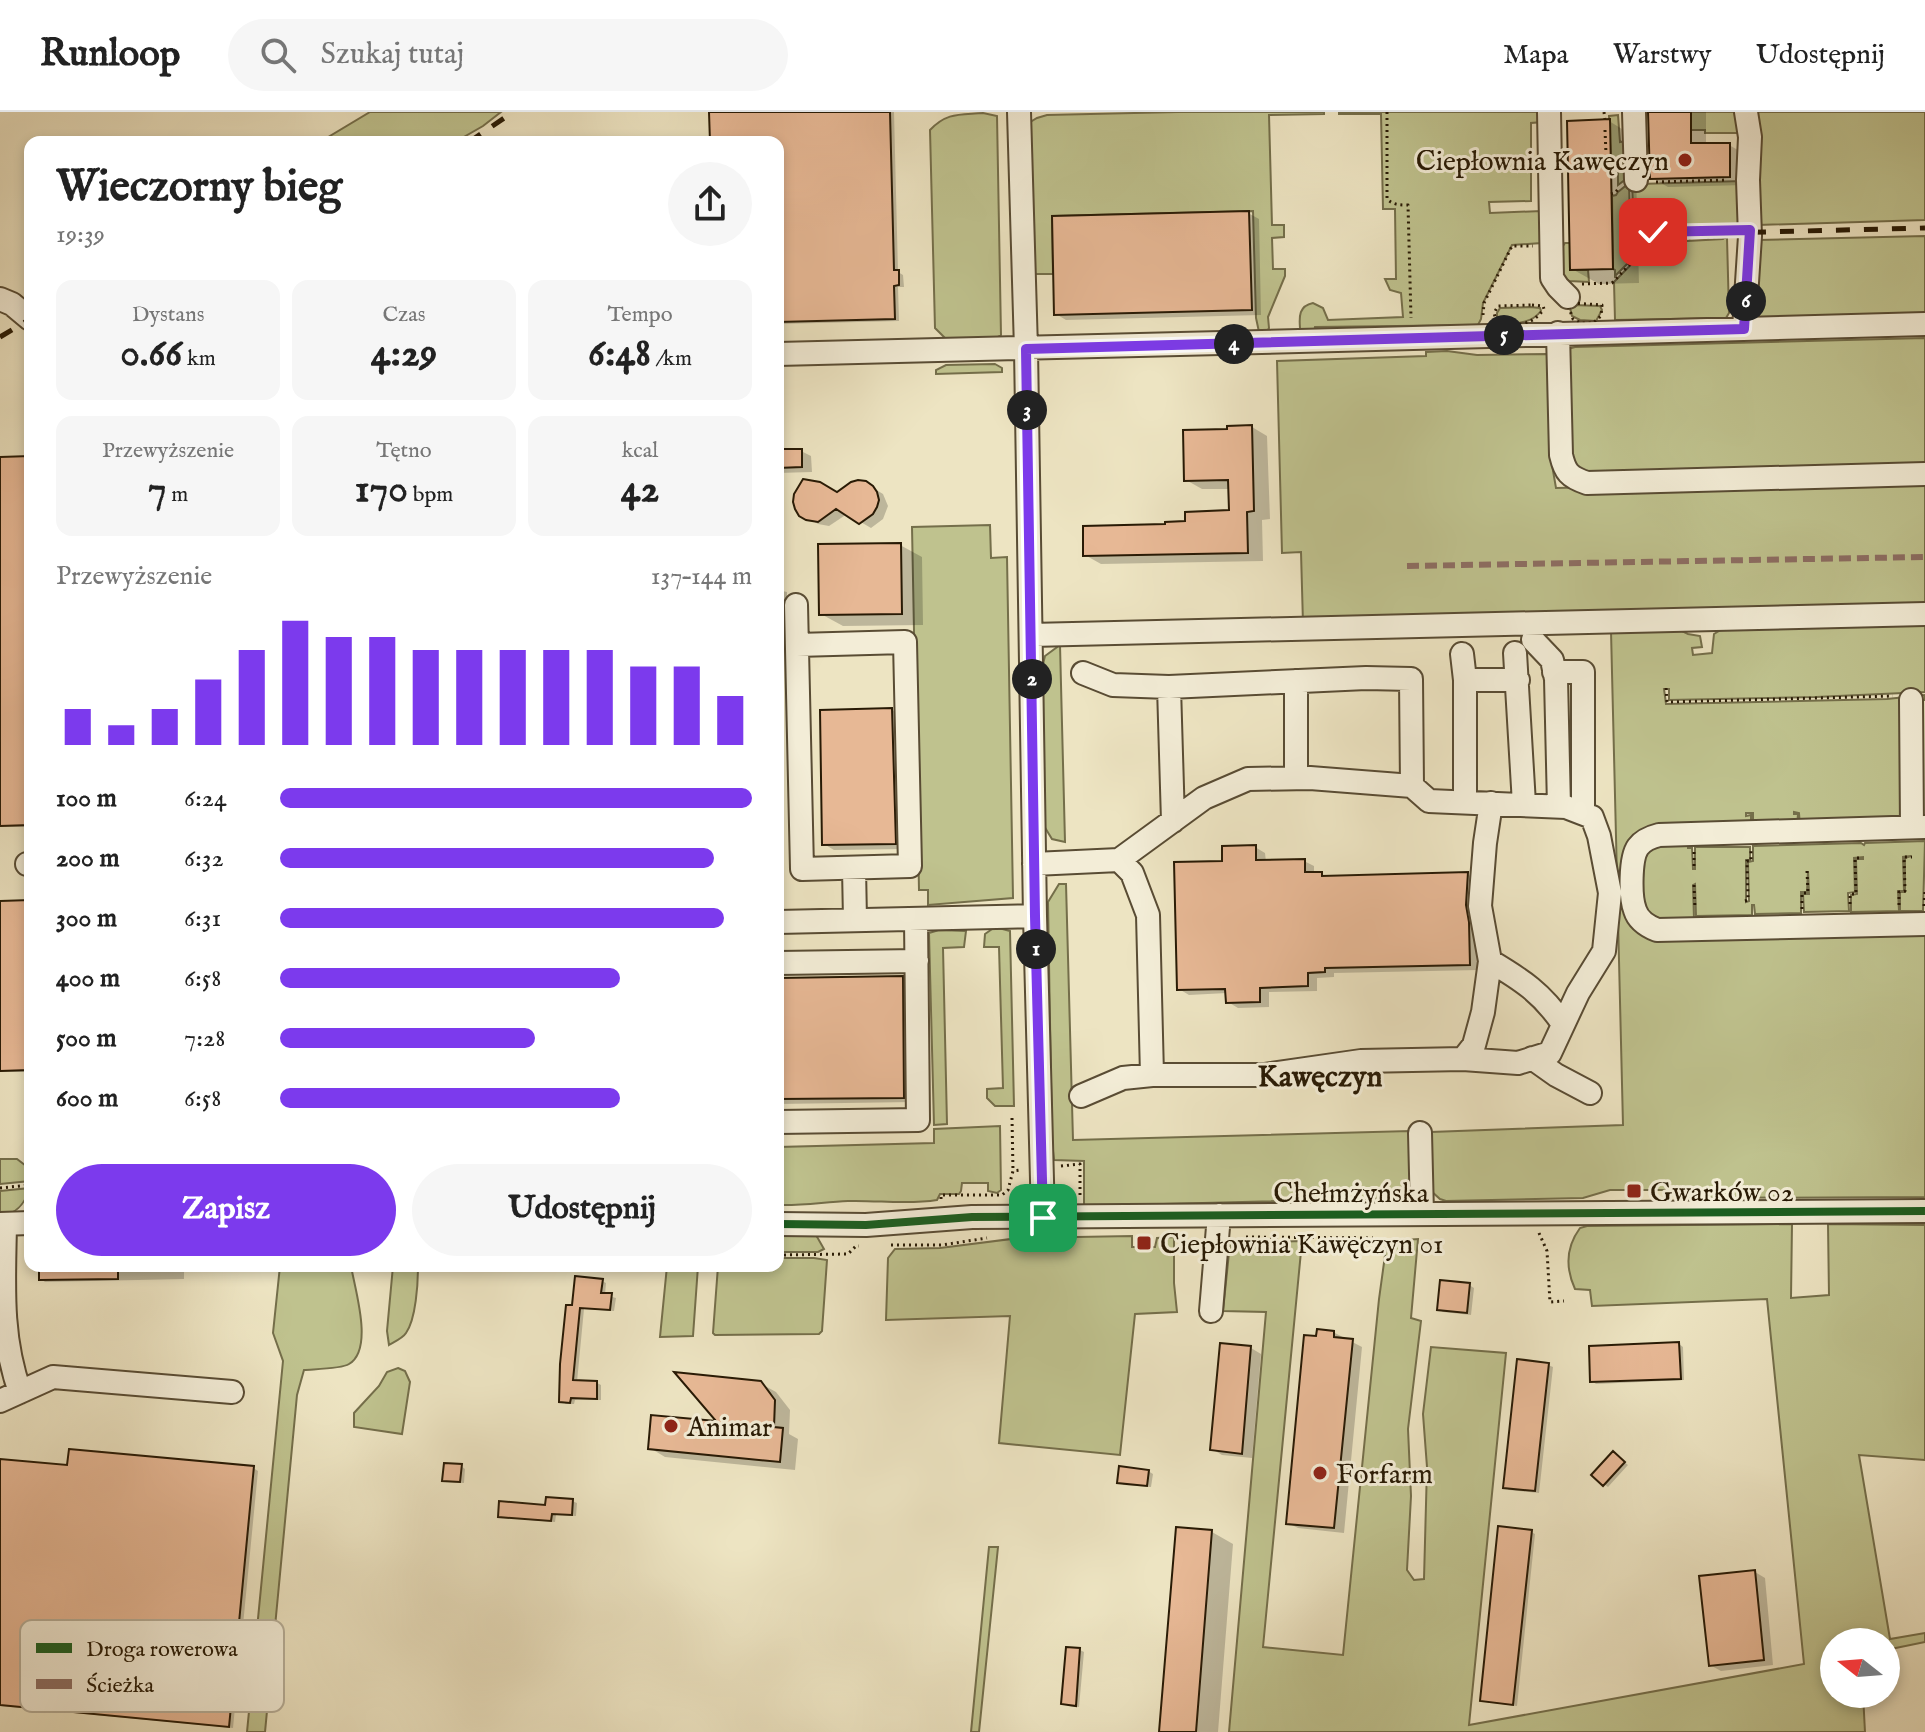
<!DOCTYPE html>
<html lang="pl">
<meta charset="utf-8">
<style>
:root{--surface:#fff;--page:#f6f6f6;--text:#222;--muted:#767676;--line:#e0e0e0;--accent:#7c3aed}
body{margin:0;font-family:"IM FELL English",serif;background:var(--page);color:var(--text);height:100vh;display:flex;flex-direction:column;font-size:30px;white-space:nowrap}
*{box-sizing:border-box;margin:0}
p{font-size:26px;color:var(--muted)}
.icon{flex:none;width:44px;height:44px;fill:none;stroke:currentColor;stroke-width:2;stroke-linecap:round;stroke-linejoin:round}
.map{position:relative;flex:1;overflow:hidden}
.panel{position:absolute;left:24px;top:24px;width:760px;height:1136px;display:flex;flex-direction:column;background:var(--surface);border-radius:16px;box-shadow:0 4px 12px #0003}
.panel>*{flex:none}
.needle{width:52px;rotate:287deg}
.buttons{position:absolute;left:1820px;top:1516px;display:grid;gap:16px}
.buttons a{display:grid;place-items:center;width:80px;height:80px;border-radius:50%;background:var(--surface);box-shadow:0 4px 12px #0003;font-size:40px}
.pin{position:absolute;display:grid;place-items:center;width:68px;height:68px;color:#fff;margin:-34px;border-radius:16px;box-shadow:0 4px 12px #0006}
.km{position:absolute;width:40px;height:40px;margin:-20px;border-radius:50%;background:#222;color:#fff;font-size:22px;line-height:40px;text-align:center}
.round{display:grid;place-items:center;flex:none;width:84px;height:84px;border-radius:42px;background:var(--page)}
.summary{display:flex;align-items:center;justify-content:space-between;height:136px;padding:0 32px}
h1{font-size:44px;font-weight:700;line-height:60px}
.metrics{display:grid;grid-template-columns:repeat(3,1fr);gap:12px;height:136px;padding:8px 32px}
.metrics div{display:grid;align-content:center;border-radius:16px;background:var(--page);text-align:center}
.metrics b{font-size:40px;font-weight:700}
.metrics small{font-size:22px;font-weight:400}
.metrics p{font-size:22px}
.chart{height:224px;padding:16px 32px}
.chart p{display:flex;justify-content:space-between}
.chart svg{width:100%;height:144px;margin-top:8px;stroke:var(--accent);stroke-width:6}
.action{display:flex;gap:16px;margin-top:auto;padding:16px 32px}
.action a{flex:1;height:92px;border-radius:48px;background:var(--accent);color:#fff;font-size:32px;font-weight:700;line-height:92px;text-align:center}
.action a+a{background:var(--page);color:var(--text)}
ul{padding:0 32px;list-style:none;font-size:26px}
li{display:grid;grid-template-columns:128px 96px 1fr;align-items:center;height:60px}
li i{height:20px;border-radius:10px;background:var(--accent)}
header{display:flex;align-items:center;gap:48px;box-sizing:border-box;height:112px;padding:0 40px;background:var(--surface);border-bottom:2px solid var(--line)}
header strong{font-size:38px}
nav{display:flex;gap:44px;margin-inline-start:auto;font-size:28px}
.search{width:560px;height:72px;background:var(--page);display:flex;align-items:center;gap:20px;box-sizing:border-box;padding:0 28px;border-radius:44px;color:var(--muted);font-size:30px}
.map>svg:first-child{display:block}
.green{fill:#bfc28e;stroke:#746e4a;stroke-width:2}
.shadow{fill:#0003}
.building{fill:#e7b895;stroke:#281a05;stroke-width:2}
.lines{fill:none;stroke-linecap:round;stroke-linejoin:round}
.minor-casing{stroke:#594c34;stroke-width:26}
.path{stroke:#281a05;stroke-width:3;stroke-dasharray:2 4;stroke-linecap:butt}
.minor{stroke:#f3edd7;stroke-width:22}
.rail{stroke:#281a05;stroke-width:5;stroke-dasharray:14 14;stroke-linecap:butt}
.quiet{stroke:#8d6e63;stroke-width:6;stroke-dasharray:12 6;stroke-linecap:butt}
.cycleway-casing{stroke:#f3edd7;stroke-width:13}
.cycleway{stroke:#1b5e20;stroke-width:8}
.route-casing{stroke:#fff;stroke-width:16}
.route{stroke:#7c3aed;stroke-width:10}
.poi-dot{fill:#8f2418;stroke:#f3edd7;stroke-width:3}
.labels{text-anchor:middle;stroke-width:6;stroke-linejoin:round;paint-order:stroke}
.poi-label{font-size:28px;fill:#281a05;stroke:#f3edd7;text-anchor:start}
.street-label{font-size:28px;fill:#281a05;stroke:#f3edd7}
.neighbourhood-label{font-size:30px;font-weight:bold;fill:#281a05;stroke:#f3edd7}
.key{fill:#f3edd7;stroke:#b6ae98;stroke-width:2}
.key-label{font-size:22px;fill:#281a05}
</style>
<header>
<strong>Runloop</strong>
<div class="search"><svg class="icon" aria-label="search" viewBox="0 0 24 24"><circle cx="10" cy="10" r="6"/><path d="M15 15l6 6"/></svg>Szukaj tutaj</div>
<nav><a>Mapa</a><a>Warstwy</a><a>Udostępnij</a></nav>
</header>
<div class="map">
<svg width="1925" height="1620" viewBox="0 0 1925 1620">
<rect width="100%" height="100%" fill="#ede4c2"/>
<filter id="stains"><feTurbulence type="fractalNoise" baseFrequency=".0025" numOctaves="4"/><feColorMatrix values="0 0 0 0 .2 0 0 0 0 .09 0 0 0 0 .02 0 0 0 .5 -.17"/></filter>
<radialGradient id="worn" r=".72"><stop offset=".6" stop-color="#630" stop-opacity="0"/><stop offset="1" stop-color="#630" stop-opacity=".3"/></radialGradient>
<path class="green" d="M370,0H501L483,14L455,30H320Z
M1178,0H1324V2L1269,3L1272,113H1284V125L1272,126L1273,157H1285V164L1268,205L1269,216L1267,220H1259L1256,206L1253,99L1052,104L1053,162H1032L1027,12L1037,6L1047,3Z
M1339,0H1541L1543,10L1531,11V89L1489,90L1490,101L1541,99L1542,131L1512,133L1483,191L1481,207L1478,213L1315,215L1314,220H1303L1300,216C1299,204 1299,194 1313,191L1323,196L1328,208L1403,205L1401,181L1390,178L1385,167H1396L1395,97H1383L1381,2H1339Z
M1691,0H1741L1745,21H1705V18H1691Z
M1755,0H1925V108L1758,113Z
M983,1L997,4L1001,223L994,227L947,228L935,216L930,18C947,0 960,3 983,1Z
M1618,3L1620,30L1627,29L1630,64L1618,73V56H1611L1609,4Z
M1742,69L1739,116L1650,119L1649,121H1645L1644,118H1635V127H1645V125L1652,127L1635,145L1632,70L1639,72Z
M1629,71L1631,148L1615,164V158L1613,157L1612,84L1616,83L1618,80Z
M1925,124V202L1764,208L1756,205L1752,196L1758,128Z
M1724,126H1727L1729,201L1726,206L1615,208L1614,170L1652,131L1723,127Z
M1565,131H1570L1571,158H1588L1589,170L1569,169L1563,165V134Z
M1573,193L1600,194L1602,198L1596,209L1580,208L1572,204L1570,196Z
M1530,195L1540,196L1541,199C1531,212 1509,215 1497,206V201L1500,196Z
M1925,226V355L1591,364L1570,353L1568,237L1575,235Z
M1447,239L1477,243L1547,242L1551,245L1552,353L1556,376L1925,368V494L1303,511L1301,440L1282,441L1277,249L1426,244V240Z
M995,252L1002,256V260L936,262V258L946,253Z
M990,413L991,446L1007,445L1013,786L928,793V778H919L912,415Z
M1925,511V580L1816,585L1669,588V577H1664L1666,592L1887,587L1925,583V588H1919L1901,704L1894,709L1800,715L1799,701L1794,700V702H1798L1797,715L1753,716V701H1746V704L1751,703V716L1636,732L1637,811L1925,815V1085L1690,1086L1667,1078H1610L1583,1086L1446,1089L1440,1087L1430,1078L1431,1020L1623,1013L1611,519L1678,517L1688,522L1700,524L1702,535L1692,536L1693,543L1712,541L1714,522L1724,516Z
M1060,533L1065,730L1052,727L1044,714L1039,568L1045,544Z
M1925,729L1923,799H1900V780H1905V746L1911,744L1903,745L1904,779H1898L1899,799L1851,800V783L1857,782L1856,747H1863V745L1854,746L1855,780L1848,781L1849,799L1804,800L1803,782H1809L1808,759L1807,780H1801V801L1755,802L1754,793H1752V803L1696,804L1695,772L1693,773L1694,807L1657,814L1641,802V737L1649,730L1688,733V736H1692L1693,757H1695V735H1750V748H1746V790L1749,789L1748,750L1753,749V734L1861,731L1864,733L1865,731Z
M1059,772H1066L1073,1028L1410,1019L1411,1076L1405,1086L1084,1094V1049L1054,1048L1052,1030L1048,790Z
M995,815L1010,819L1014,994H995L987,986V977L1003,976L999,835H984L985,822Z
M939,818L966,819L964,835L943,836L947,1012L934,1013L929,821Z
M1000,1014L1001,1078L997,1081L988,1079V1071H962L961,1079L959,1082H940L937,1088C907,1093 878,1088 848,1089C824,1090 802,1094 778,1093V1035L934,1031V1017Z
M0,1047H17L30,1057V1069L0,1072Z
M30,1076C25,1091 17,1103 0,1103V1079Z
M1792,1112L1791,1186L1829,1183L1828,1112L1925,1113V1348L1859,1343L1890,1527L1925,1521V1530L1886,1538V1530H1834V1582H1863L1865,1620H1229L1266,1200L1223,1199L1230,1131L1302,1129L1263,1535L1343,1543L1379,1187L1387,1129L1418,1127L1411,1206L1421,1209L1408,1317L1411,1384L1407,1458L1414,1468L1424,1467L1427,1355L1423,1302L1431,1235L1506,1241L1469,1613L1804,1552L1767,1187L1592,1194L1590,1178L1575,1177C1565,1155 1566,1135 1580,1116L1587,1114Z
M816,1123L824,1137L818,1140H778V1124Z
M1132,1124V1135H1155L1157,1126L1174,1125V1171L1177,1200L1135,1202L1120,1343L999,1331L1010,1204L886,1208L888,1146L895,1137L940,1136L1019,1126Z
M778,1146H814L827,1148L822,1219L819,1222L715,1223L713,1221L718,1154H778Z
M280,1154H351C355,1178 374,1237 349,1252C341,1257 315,1257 304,1258L297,1283L265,1620H247L283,1249L273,1221Z
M393,1154H418C418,1171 416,1207 406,1221C403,1226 394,1230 389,1233L387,1219Z
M667,1154H698L693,1224L660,1225Z
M398,1256L405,1259L410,1270L402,1322L354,1315V1301L379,1274L387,1260Z
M989,1435H998L979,1620H971Z"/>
<path class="shadow" d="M711,0H894L898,160L903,163L904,175H898L899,209L778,212V30H712Z
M1650,0H1706V33H1729L1745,42V73L1668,75L1652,66Z
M1609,9L1635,25L1639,171L1599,172L1572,157Z
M1248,101L1259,107L1261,203L1066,208L1056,202Z
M1252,315L1267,324L1270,407L1262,408L1263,449L1101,452L1085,443L1187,411L1231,400L1230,377H1202L1186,368L1229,319Z
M778,339H801L811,344L812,360L778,361Z
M30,346V715H0V347Z
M865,371L883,382L888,394L883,407L871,416L847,402L829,414L818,412L801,402L837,382Z
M900,433L922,445L923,513L843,514L821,502Z
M778,478L787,480V531H778Z
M892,598L902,604L905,737L834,738L824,732Z
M1255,735L1265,741L1266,750L1304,749L1314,754V762H1322L1328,766L1467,762L1477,768L1479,858L1334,861V865L1317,866V879L1269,880V895L1238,896L1228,890L1227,881L1189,883L1179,877L1224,750Z
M30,790V960H0V791Z
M902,866L912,872L913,990L778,992V868Z
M41,1154H184V1167L45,1170L41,1167Z
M602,1169L606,1171L605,1183L616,1186L614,1199L584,1197L577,1270L597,1271L601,1273V1288H575L574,1292H566L561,1289L573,1196Z
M1469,1173L1474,1176L1471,1203L1443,1200L1439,1197Z
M1333,1220L1362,1235L1344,1421L1298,1416L1288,1411L1318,1226Z
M1679,1232L1683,1235L1684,1268L1596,1272L1592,1269Z
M1251,1236L1261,1242L1252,1346L1222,1343L1212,1337Z
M1548,1253L1553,1255L1539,1381L1509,1378L1505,1375Z
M760,1271L776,1280L790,1298L789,1322L798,1327L795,1358L665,1345L650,1336L721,1312Z
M1617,1344L1628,1353L1608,1375L1604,1372Z
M0,1349L69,1356H253L258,1359L233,1616L0,1594Z
M461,1354L465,1357L464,1371L448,1370L444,1368Z
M1148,1359L1153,1362L1151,1375L1124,1373L1119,1370Z
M572,1389L577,1391L576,1404L556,1403L555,1410L504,1406L500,1404Z
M1212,1420L1233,1432L1218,1620H1164Z
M1531,1420L1535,1422L1517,1594L1486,1590L1482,1588Z
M1755,1460L1765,1466L1773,1553L1721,1559L1710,1553Z
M1080,1538L1084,1540L1079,1595L1068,1594L1063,1591Z"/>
<path class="building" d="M709,0H890L894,158H899V173L894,174L895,207L778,210V30H710Z
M1648,0H1691V31H1730V65L1650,67Z
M1610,7L1613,157L1570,158L1567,9Z
M1249,99L1252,198L1054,203L1052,104Z
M1252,313L1254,399L1247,400L1248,441L1083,444V414L1165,412V410L1185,409V400L1229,398L1228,368L1184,369L1183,318L1227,317V314Z
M778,337H802V355L778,356Z
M30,344V713L0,714V345Z
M803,367L820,370L837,380L851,370L858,368L866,369L873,374L877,380L879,388L877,395L873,402L859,412L836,397L818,410L806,408L799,404L795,397L793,390L794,382Z
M901,431L902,502L819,503L818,432Z
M892,596L896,732L822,733L820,598Z
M1256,733V748L1305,747V760H1322V764L1468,760L1466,793L1469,810L1470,853L1325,856V860L1308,861V874L1260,876V890L1226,891L1225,877L1177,878L1174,750L1222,749V734Z
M30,788V958L0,959V789Z
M903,864L904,986L778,987V866Z
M39,1154H118V1167L39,1168Z
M575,1164L603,1167L601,1181H612L610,1198L580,1196L573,1268L597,1269V1287L571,1286L570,1291L559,1290L560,1252L566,1193H572Z
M1440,1168L1470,1171L1467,1201L1437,1198Z
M1317,1217L1334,1219V1225L1353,1227L1334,1416L1286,1412L1304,1223L1316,1224Z
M1679,1230L1681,1267L1590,1270L1589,1234Z
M1220,1231L1251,1234L1242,1342L1210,1338Z
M1517,1247L1549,1251L1535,1379L1503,1376Z
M674,1260L761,1269L775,1288L774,1315L783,1316L780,1350L648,1337L651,1303L716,1309Z
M69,1337L254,1354L229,1615L0,1593V1347L67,1353Z
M1613,1339L1625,1350L1603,1374L1591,1363Z
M444,1351L462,1352L460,1370L442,1369Z
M1119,1354L1149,1358L1147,1374L1117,1371Z
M546,1385L573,1387L572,1403L552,1402L551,1409L498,1405L499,1389L545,1393Z
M1498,1414L1532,1418L1513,1593L1480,1589Z
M1176,1415L1212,1418L1196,1620H1159Z
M1755,1458L1764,1548L1709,1554L1699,1464Z
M1066,1535L1080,1536L1076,1594L1061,1592Z"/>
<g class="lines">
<defs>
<path id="minor" d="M1019,0L1026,237L1035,804L1043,1106
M1549,0L1552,166L1558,175L1568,185
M1634,0L1636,68
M0,187L12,192L30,207
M1744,217L1750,124L1748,68L1750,25L1746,0
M1558,221L1561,343C1565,360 1569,365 1587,371L1925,362
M778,242C1160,234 1543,222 1925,212
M796,493L802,757L910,754L905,530L797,533
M1031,523L1925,502
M1533,528L1552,548L1556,567L1559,694
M1515,541L1524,692
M1462,542L1465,568V690
M1554,560H1583V701
M1083,561L1113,573L1169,575L1366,566L1411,567L1412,674
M1465,568H1518
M1169,575L1173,709
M1911,588L1912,715
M1296,666V569
M1925,715L1659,723C1651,725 1643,728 1638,735C1630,746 1630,785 1635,798C1638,808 1647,814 1657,818L1925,812
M27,752H30
M1034,752L1119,748L1204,686L1248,667L1310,666L1412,674L1429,689L1566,695L1592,705L1599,724L1610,781L1604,839L1578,881L1550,941L1518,951L1463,947L1361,949L1264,963H1152L1148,803L1132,761L1119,748
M854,756L855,808
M778,810L1035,804
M1490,849C1522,868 1542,881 1563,912
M778,851L917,849
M1532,946L1556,963L1590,981
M1463,947L1474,933L1483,900L1490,849L1480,794L1485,731L1491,691
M1081,984L1123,966L1152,963
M778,1010L918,1008L916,807
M1420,1021L1422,1102
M0,1112L30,1111
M5,1112C4,1171 0,1224 20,1280
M778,1112L866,1113L972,1105L1925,1099
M1211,1199L1219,1103
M0,1289L53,1265L232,1280"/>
</defs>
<use href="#minor" class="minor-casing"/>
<path class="path" d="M1387,0V87C1393,93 1400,93 1408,93L1411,206
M1604,0L1605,8
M1605,18L1606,42
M1656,70L1728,68
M1611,82L1615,81L1619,76
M1631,88L1633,149
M1654,127L1653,120L1730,118
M1582,172L1612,171L1654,127L1732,124
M1572,191L1602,193L1601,204L1593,211H1581L1573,207L1569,196Z
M1532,193L1543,194L1544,197C1532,214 1514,216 1496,208L1494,201L1498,194Z
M1483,203L1484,191L1512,134H1533
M1666,576L1667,590L1893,584
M1694,740V756
M1694,773L1695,797
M1745,789L1748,788L1747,749H1751V739
M1850,792V782H1856L1855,746H1863
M1899,793V780L1905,779L1904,745H1912
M1924,794L1925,778
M1802,797V781H1808L1807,759
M1012,1006L1013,1059
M1061,1054L1080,1052V1086
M0,1076L30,1073
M941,1087V1083H1002L1008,1078L1013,1059L1021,1058
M1539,1121L1547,1139L1550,1190L1564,1189
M1246,1125L1373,1126
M891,1133H942L987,1126
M778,1143L848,1142L856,1134H859"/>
<use href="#minor" class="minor"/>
<path class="rail" d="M469,30L513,0
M1640,123L1925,116
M0,225L30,207"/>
<path class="quiet" d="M1407,454L1925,445"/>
<defs>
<path id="cycleway" d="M778,1112L866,1113L972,1105L1925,1099"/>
</defs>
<use href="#cycleway" class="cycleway-casing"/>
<use href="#cycleway" class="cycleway"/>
</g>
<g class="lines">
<defs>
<path id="route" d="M1043,1106L1035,804L1026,237L1744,217L1750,118L1653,120"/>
</defs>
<use href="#route" class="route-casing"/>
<use href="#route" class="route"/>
</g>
<g class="poi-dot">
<circle cx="1685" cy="48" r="8"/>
<rect x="1626" y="1071" width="16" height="16" rx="4"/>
<rect x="1136" y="1123" width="16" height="16" rx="4"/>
<circle cx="671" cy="1314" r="8"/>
<circle cx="1320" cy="1361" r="8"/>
</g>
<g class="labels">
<g class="poi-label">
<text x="1669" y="58" text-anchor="end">Ciepłownia Kawęczyn</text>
<text x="1650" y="1089">Gwarków 02</text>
<text x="1160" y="1141">Ciepłownia Kawęczyn 01</text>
<text x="687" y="1324">Animar</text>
<text x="1336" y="1371">Forfarm</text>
</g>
<g class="street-label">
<text x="1351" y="1090">Chełmżyńska</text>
</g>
<g class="neighbourhood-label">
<text x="1320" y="974">Kawęczyn</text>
</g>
</g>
<rect x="20" y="1508" width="264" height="92" rx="12" class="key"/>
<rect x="36" y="1531" width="36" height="10" fill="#1b5e20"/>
<rect x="36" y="1567" width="36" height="10" fill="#8d6e63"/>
<g class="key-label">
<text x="86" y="1544">Droga rowerowa</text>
<text x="86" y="1580">Ścieżka</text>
</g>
<rect width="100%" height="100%" filter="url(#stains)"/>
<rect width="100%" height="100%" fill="url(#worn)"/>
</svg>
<div class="buttons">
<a><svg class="needle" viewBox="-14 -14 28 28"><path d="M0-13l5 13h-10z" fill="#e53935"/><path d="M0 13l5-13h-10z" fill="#767676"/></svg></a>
</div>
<div class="pin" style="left:1043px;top:1106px;background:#1e9e55"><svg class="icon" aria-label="arrive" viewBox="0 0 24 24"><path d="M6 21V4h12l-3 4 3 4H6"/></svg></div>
<div class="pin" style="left:1653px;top:120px;background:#d93025"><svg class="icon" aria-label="check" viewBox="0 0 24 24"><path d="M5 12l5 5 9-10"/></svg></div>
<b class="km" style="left:1036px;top:837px">1</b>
<b class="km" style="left:1032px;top:567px">2</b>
<b class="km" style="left:1027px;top:298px">3</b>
<b class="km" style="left:1234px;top:232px">4</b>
<b class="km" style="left:1504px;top:223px">5</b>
<b class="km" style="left:1746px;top:189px">6</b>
<section class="panel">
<div class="summary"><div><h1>Wieczorny bieg</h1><p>19:39</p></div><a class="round"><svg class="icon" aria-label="share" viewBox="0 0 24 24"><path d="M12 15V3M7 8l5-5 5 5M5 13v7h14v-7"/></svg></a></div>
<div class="metrics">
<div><p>Dystans</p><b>0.66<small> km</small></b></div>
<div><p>Czas</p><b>4:29</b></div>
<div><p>Tempo</p><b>6:48<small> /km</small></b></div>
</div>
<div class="metrics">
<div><p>Przewyższenie</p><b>7<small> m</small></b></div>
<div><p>Tętno</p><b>170<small> bpm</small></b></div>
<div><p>kcal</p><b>42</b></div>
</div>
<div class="chart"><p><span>Przewyższenie</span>137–144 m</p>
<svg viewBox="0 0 160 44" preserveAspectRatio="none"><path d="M5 44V33M15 44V38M25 44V33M35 44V24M45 44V15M55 44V6M65 44V11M75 44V11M85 44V15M95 44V15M105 44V15M115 44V15M125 44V15M135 44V20M145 44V20M155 44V29"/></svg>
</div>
<ul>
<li><b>100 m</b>6:24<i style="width:100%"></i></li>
<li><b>200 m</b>6:32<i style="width:92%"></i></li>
<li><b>300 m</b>6:31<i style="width:94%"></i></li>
<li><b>400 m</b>6:58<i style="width:72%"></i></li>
<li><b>500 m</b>7:28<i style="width:54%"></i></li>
<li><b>600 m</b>6:58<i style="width:72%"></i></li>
</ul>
<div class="action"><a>Zapisz</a><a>Udostępnij</a></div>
</section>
</div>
